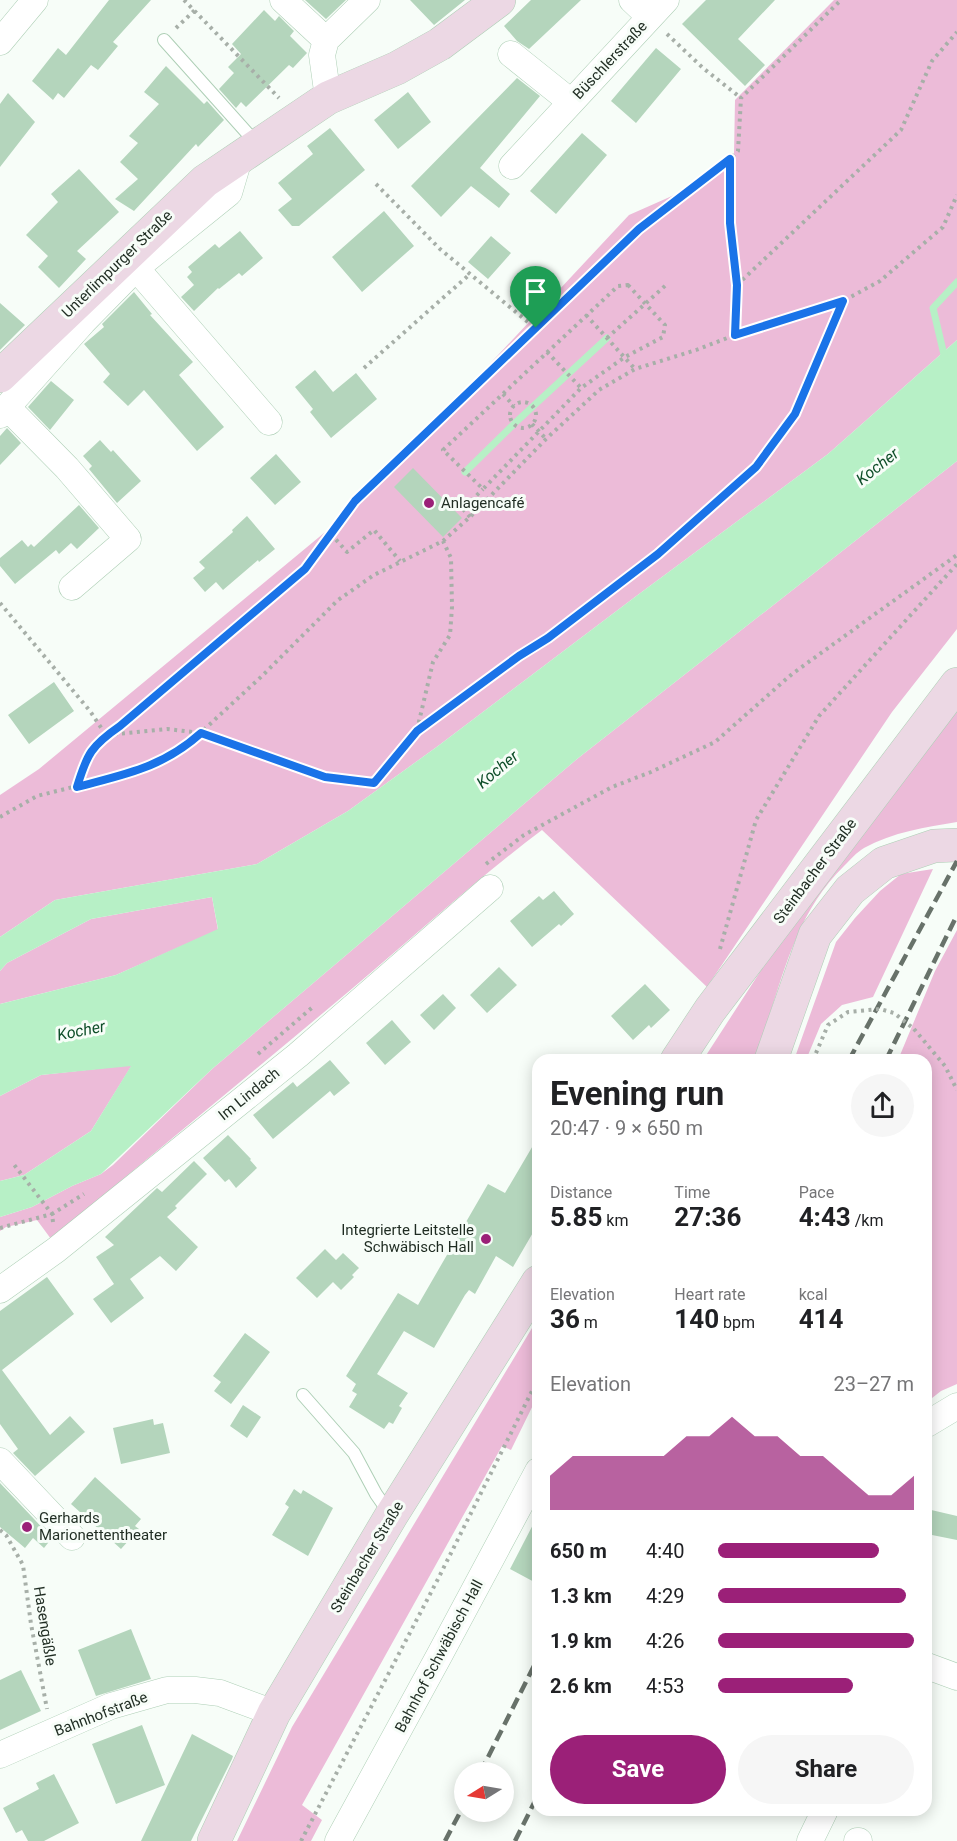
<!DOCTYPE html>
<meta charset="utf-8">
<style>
:root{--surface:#fff;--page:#f6f6f6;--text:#202124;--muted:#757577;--accent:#9b2078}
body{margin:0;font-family:Roboto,sans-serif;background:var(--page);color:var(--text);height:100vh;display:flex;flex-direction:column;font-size:22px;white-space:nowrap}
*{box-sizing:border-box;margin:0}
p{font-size:20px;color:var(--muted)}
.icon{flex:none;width:33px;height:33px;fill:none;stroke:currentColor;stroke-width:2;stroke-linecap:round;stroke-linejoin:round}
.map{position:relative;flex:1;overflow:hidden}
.panel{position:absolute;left:532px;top:1054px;width:400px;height:762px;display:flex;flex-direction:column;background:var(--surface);border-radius:18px;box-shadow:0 3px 15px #0003}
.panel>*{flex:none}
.needle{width:39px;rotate:259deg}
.fabs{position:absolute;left:454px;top:1762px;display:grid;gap:12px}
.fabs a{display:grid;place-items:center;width:60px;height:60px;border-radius:50%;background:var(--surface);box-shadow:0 3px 15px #0003;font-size:30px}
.pin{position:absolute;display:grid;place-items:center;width:51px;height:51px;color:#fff;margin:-62px -26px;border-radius:50% 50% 50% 0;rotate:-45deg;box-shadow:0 0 6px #0007}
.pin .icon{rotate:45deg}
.round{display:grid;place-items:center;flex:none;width:63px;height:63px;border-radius:32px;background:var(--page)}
.overview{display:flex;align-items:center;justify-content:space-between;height:102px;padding:0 18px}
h1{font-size:33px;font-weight:700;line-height:45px}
.figures{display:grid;grid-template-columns:repeat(3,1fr);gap:9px;height:102px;padding:6px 18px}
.figures div{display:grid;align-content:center}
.figures b{font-size:26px;font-weight:700}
.figures small{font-size:16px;font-weight:400}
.figures p{font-size:16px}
.chart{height:168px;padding:12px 18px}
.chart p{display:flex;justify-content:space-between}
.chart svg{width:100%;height:108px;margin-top:6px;fill:var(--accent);opacity:.7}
.primary-button{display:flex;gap:12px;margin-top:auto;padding:12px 18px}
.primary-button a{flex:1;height:69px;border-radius:36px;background:var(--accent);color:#fff;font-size:24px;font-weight:700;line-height:69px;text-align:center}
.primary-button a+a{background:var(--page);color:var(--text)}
ul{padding:0 18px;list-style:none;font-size:20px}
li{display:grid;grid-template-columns:96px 72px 1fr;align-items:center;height:45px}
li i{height:15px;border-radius:8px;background:var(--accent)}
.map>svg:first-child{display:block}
.green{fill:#ecbbd8}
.water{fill:#b7f0c6}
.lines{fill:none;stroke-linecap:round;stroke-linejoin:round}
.stream{stroke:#b7f0c6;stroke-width:7}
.building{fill:#b4d5bc}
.lane-casing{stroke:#aecfb6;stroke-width:14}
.street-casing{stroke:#aecfb6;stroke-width:27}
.secondary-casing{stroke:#aecfb6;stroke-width:34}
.path{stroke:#a7afa8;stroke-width:4;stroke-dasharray:3 4.5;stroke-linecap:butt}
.lane{stroke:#fff;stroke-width:12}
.street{stroke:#fff;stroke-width:26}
.secondary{stroke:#ecd8e4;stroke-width:33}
.rail{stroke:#68726a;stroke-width:4.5;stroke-dasharray:12 6;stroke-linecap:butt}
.path-bridge{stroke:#a7afa8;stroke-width:4;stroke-dasharray:3 4.5;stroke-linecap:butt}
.route-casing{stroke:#fff;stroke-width:12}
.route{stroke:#1a73e8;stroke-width:8}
.poi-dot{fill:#9b2078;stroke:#f7fdf8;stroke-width:2}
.labels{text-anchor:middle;stroke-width:6;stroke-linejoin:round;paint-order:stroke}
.street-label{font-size:15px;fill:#1f2c22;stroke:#f7fdf8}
.poi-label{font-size:15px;fill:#1f2c22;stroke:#f7fdf8;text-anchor:start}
.water-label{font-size:16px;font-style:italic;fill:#0e4e29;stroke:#f7fdf8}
</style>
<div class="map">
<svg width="957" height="1841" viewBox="0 0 957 1841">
<rect width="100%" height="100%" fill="#f7fdf8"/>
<path class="green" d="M834,0H957V340L828,454L635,597L438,746L348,811L257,864L55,900L0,937V795L39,769L359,504L629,215L690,188L734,154L735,100Z
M957,461V629L892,712L707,987L542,830C477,879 417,934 354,987C254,1071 152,1155 51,1239L37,1220L6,1227L0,1231V1217L32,1207L72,1186L101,1174L113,1165L212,1069L577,759Z
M957,711V822C926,827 893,832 864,848C857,852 850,860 844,866C790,918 780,994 754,1060H703L819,881Z
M933,869L873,997L842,1005L821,1024L806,1060H794L836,942L855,918L880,891L901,874Z
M212,897L218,930L116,975L0,1004V971L7,963L91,919Z
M957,930V1384L941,1391L927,1402V1060H898L935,971Z
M132,1065L91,1131L24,1175L0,1181V1096L41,1075Z
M538,1318V1395L511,1450L502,1446L302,1805L322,1820L311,1841H237L292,1727Z"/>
<path class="water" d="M957,340V461L577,759L212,1069L101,1174L72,1186L32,1207L0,1217V1181L24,1175L91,1131L131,1066L41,1075L0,1096V1004L116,975L218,929L212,897L91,919L7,963L0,971V937L55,900L257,864L348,811L438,746L635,597L828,454Z"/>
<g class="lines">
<path class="stream" d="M945,359L933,308L957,282
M465,472L516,422L607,338"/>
</g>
<path class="building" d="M109,0H151L113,42L118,46L98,70L91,65L64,98L58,93L53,100L32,81L58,48L66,55Z
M305,0H346L326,19Z
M410,0H465L434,25Z
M531,0H581L529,49L517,41L504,26Z
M706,0H775L738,39L765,65L745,86L682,24Z
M264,10L275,21L279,16L294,31L290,36L307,53L293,68L289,65L246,107L241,102L236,108L219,89L234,73L228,67L241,54L232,44Z
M656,48L681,69L636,123L611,101Z
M166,66L204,104L207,101L224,120L198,147L196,144L134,211L115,199L138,179L120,162L138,143L129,136L159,104L144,92Z
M517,78L540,96L480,168L510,194L499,208L471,186L441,217L411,186Z
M408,92L431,122L398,149L374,120Z
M8,93L35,122L0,167V104Z
M330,128L365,170L299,226H292L278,210L292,199L278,183L313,154L307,146Z
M582,133L607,155L556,214L530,191Z
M79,169L119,212L77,251L86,259L59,288L38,267L48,256L26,235L58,202L51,194Z
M384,211L414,246L362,292L332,257Z
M240,231L263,258L242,276L239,273L219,289L218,288L194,311L181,297L194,285L187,277L192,272L188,267L215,244L219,248Z
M491,236L511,253L488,279L468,262Z
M134,292L152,314L150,315L193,362L179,375L224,427L197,451L144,390L128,406L103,382L110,374L84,344L104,327L102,324Z
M0,303L25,325L0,350Z
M315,370L333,392L356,373L377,399L331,438L310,412L313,409L295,387Z
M51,381L74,400L50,430L28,407Z
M7,428L21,443L0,465V436Z
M100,440L111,452L113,450L141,481L117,503L89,469L92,466L83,456Z
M276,454L301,482L275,505L250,478Z
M413,468L462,518L443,537L394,487Z
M79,505L99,528L77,549L71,543L59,554L56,550L15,584L0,566V558L22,540L28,547L31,544L34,547Z
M247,516L275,549L259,562L258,560L223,590L216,582L205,592L193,578L205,568L199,562L233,532L232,530Z
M54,682L74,711L29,744L8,715Z
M554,891L574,914L561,926L559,924L532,947L510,921L539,896L543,900Z
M499,967L517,985L487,1013L470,995Z
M645,984L670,1010L651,1028L649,1025L633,1040L611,1016Z
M443,994L456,1008L434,1030L420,1015Z
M392,1020L411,1042L385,1065L366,1043Z
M330,1060L350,1083L334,1096L330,1091L273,1139L253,1115L293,1082L297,1087Z
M228,1135L251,1159L250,1160L257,1168L236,1188L229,1179L225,1182L203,1158Z
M538,1137V1224L513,1267L496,1256L475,1294L469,1290L465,1295L434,1348L404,1331L377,1374L408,1393L399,1406L402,1408L393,1424L389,1422L384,1429L349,1407L357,1394L352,1391L356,1384L346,1376L398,1293L418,1305L488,1184L505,1193Z
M194,1161L207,1174L175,1206L177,1208L167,1217L198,1247L176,1271L160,1256L130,1279L144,1298L111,1323L93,1299L114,1284L96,1257L114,1245L105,1237L157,1188L162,1192Z
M325,1249L336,1260L343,1253L359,1268L352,1275L354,1277L341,1290L333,1282L317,1298L296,1278Z
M47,1277L74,1314L2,1370L50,1435L70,1416L85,1432L35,1476L13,1453L18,1449L0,1424V1311Z
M245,1333L270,1352L231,1404L214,1391L221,1382L213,1376Z
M243,1405L261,1417L247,1438L230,1426Z
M153,1419L154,1425L163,1423L170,1453L121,1464L113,1428Z
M95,1477L141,1519L135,1526L139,1529L121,1549L71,1504Z
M0,1483L52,1538L44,1548L33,1538L25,1548L0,1527Z
M294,1489L301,1494L303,1490L333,1508L308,1556L272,1535L289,1507L285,1504Z
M927,1509L957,1516V1540L927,1534Z
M538,1515V1584L510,1569Z
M131,1629L151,1679L96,1696L78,1650Z
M21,1670L41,1711L0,1730V1680Z
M142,1725L165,1785L116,1804L92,1744Z
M192,1734L233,1756L232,1759L191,1841H141Z
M54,1774L79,1823L44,1841H28L22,1830L16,1833L3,1808L39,1789L36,1783Z"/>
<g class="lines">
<defs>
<path id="lane" d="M164,40L257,144
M303,1395L354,1453L376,1494L390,1514"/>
<path id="street" d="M283,0L326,40
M632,0L650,17
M0,42L35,0
M511,54L571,102
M328,98L322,55L326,40L367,0
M512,166L666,0
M136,268L269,422
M7,407L67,468L128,539L72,587
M0,415L83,322L136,268L229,193L239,159
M0,1290L56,1250L298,1055L490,888
M927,1424L957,1406
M0,1461L72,1537
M927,1666L957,1677
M0,1755L111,1706L167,1690H195L220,1693L274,1713
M338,1841L439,1656L538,1471
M810,1841L825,1810
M857,1841H859"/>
<path id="secondary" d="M0,376L205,181L328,98L397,68L440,44L499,0
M677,1060L710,1010L957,684
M771,1060L815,935L850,890L884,863L934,846L957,845
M214,1841L274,1713L391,1516L538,1282"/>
</defs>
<use href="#lane" class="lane-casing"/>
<use href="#street" class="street-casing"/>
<use href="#secondary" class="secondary-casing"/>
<path class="path" d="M184,0L279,98
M176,28L195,10
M667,34L703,68L741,98
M730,159V223L737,285L735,335
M376,184L440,249L535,328
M628,285L665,325L663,337L625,357L581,388L483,489L443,450L618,286Z
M737,285L901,130L932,61L957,32
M586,315L635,369
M607,338L666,285
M547,352L581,388
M364,368L470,274
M503,394L514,406
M510 415a13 13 0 1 1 26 0a13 13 0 1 1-26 0Z
M532,424L546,439
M470,517L463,509L483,489
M331,534L347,552L374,530L400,561
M0,603L90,711L106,735L86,756L77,786
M417,730L433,662L450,635L452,607L451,558L443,541
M106,735L120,726L305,569L355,501L639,229L730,159L738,151L741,98L841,0
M107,735L167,729L201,733L325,777L374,783L417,731L519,656L548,638L658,554L756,467L795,414L843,301
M0,817L37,796L141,770L183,749L262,676L338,600L374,575L443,541L470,517L546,439L599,390L635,369L696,350L735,335L825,308L843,301L880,281L943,227L957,195
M486,864L524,835L612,787L651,772L715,742L792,674L957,555
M720,949L756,820L819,716L957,564
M914,1029L945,1066L957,1090
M258,1054L314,1006
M53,1222L52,1214L84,1194
M0,1228L52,1214L12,1162
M0,1530L6,1535L23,1565L31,1624L47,1709
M301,1841L438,1579L538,1379"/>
<use href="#lane" class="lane"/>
<use href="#street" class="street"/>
<use href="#secondary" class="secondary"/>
<path class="rail" d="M849,1060L957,861
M886,1060L957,915
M480,1773L538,1658
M445,1841L465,1803
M515,1841L538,1795"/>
<path class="path-bridge" d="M813,1060L828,1025L848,1012L880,1009L894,1013L914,1029"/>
</g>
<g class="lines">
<defs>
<path id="route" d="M730,159V223L737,285L735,335L843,301L795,414L756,467L658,554L548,638L519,656L417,731L374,783L325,777L201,733C162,768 125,774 77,787C87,754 91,746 120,726L305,569L355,501L639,229Z"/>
</defs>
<use href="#route" class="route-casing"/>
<use href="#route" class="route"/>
</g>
<g class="poi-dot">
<circle cx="429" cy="503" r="6"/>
<circle cx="486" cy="1239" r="6"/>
<circle cx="27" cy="1527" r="6"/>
</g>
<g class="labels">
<g class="street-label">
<text transform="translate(610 60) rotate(-47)" y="5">Büschlerstraße</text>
<text transform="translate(117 264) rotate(-44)" y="5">Unterlimpurger Straße</text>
<text transform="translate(815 871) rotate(-53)" y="5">Steinbacher Straße</text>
<text transform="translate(249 1094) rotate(-39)" y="5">Im Lindach</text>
<text transform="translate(367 1557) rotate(-59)" y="5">Steinbacher Straße</text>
<text transform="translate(45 1626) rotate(81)" y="5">Hasengäßle</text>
<text transform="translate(439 1656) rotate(-62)" y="5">Bahnhof Schwäbisch Hall</text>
<text transform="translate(101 1714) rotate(-21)" y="5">Bahnhofstraße</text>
</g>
<g class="poi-label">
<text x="441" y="508">Anlagencafé</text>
<text x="474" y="1235" text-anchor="end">Integrierte Leitstelle<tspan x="474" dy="17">Schwäbisch Hall</tspan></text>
<text x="39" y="1523">Gerhards<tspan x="39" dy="17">Marionettentheater</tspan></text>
</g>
<g class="water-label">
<text transform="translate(877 466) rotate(-38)" y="6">Kocher</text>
<text transform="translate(497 769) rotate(-40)" y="6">Kocher</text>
<text transform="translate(81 1030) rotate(-11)" y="6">Kocher</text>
</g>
</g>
</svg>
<div class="fabs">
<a><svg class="needle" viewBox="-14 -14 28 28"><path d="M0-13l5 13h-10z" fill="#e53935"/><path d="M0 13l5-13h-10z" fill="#757577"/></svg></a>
</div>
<div class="pin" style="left:536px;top:328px;background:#1e9e55"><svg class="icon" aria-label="arrive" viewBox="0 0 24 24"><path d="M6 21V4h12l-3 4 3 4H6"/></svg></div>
<section class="panel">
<div class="overview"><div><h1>Evening run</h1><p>20:47 · 9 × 650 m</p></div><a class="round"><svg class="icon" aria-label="share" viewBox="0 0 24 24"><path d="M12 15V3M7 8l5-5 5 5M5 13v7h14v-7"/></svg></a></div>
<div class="figures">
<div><p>Distance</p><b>5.85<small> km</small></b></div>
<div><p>Time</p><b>27:36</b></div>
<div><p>Pace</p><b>4:43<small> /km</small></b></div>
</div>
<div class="figures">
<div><p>Elevation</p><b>36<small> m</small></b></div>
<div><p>Heart rate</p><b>140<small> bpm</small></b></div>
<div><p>kcal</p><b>414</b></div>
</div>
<div class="chart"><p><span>Elevation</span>23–27 m</p>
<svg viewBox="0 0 160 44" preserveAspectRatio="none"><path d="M0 44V30L10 22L20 22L30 22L40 22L50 22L60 14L70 14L80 6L90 14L100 14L110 22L120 22L130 30L140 38L150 38L160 30V44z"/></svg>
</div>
<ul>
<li><b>650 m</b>4:40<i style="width:82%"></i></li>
<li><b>1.3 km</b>4:29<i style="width:96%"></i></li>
<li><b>1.9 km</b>4:26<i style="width:100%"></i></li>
<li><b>2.6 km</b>4:53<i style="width:69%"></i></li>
</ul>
<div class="primary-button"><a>Save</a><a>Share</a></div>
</section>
</div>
